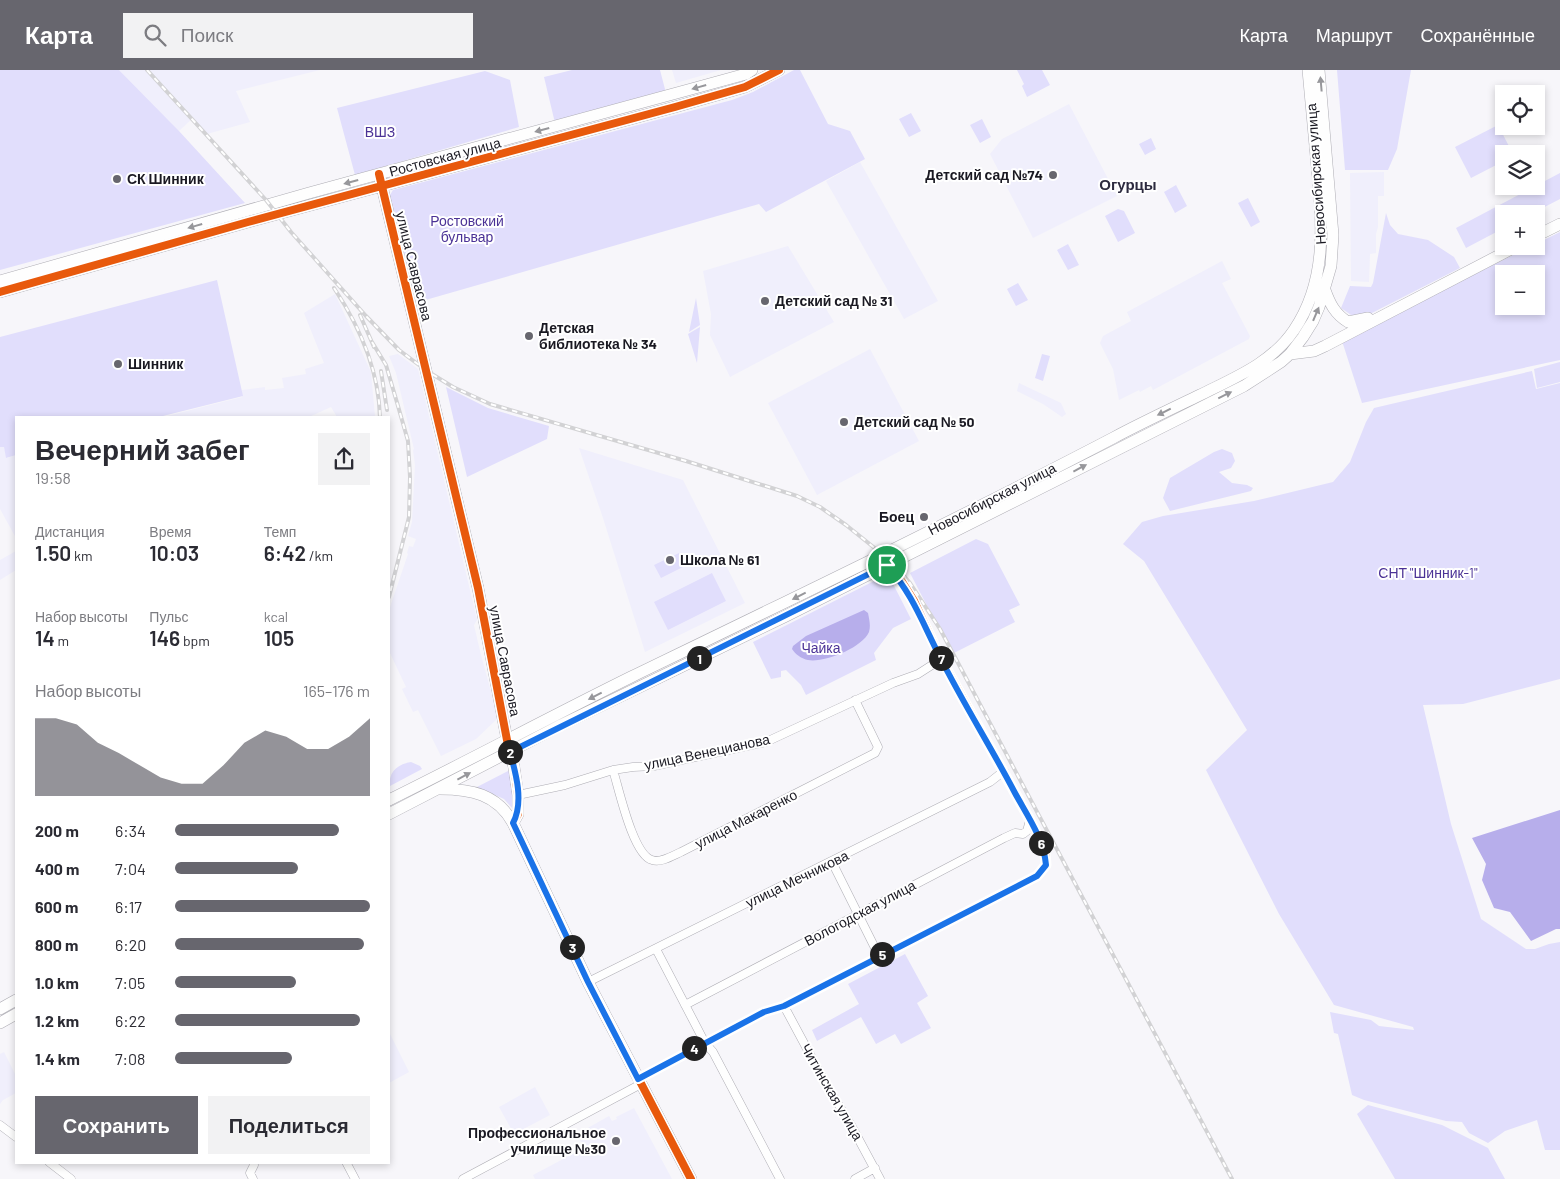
<!DOCTYPE html>
<html lang="ru">
<meta charset="utf-8">
<style>
:root{--surface:#fff;--page:#f2f2f3;--text:#2b2b33;--muted:#7c7c81;--accent:#67666e}
body{margin:0;font-family:Barlow,sans-serif;background:var(--page);color:var(--text);height:100vh;display:flex;flex-direction:column;font-size:19px;white-space:nowrap}
*{box-sizing:border-box;margin:0}
p{font-size:16px;color:var(--muted)}
.icon{flex:none;width:28px;height:28px;fill:none;stroke:currentColor;stroke-width:2;stroke-linecap:round;stroke-linejoin:round}
.map{position:relative;flex:1;overflow:hidden}
.details{position:absolute;left:15px;top:346px;width:375px;height:748px;display:flex;flex-direction:column;background:var(--surface);border-radius:0px;box-shadow:0 2px 8px #0003}
.details>*{flex:none}
.buttons{position:absolute;left:1495px;top:15px;display:grid;gap:10px}
.buttons a{display:grid;place-items:center;width:50px;height:50px;border-radius:0px;background:var(--surface);box-shadow:0 2px 8px #0003;font-size:25px}
.pin{position:absolute;display:grid;place-items:center;width:42px;height:42px;color:#fff;margin:-21px;border:2px solid #fff;border-radius:50%;box-shadow:0 1px 5px #0007}
.km{position:absolute;width:25px;height:25px;margin:-12px;border-radius:50%;background:#222;color:#fff;font-size:14px;line-height:25px;text-align:center}
.round{display:grid;place-items:center;flex:none;width:52px;height:52px;border-radius:0px;background:var(--page)}
.head{display:flex;align-items:center;justify-content:space-between;height:85px;padding:0 20px}
h1{font-size:28px;font-weight:600;line-height:38px}
.figures{display:grid;grid-template-columns:repeat(3,1fr);gap:8px;height:85px;padding:5px 20px}
.figures div{display:grid;align-content:center}
.figures b{font-size:21px;font-weight:600}
.figures small{font-size:14px;font-weight:400}
.figures p{font-size:14px}
.chart{height:140px;padding:10px 20px}
.chart p{display:flex;justify-content:space-between}
.chart svg{width:100%;height:90px;margin-top:5px;fill:var(--accent);opacity:.7}
.primary-button{display:flex;gap:10px;margin-top:auto;padding:10px 20px}
.primary-button a{flex:1;height:58px;border-radius:0px;background:var(--accent);color:#fff;font-size:20px;font-weight:600;line-height:58px;text-align:center}
.primary-button a+a{background:var(--page);color:var(--text)}
ul{padding:0 20px;list-style:none;font-size:16px}
li{display:grid;grid-template-columns:80px 60px 1fr;align-items:center;height:38px}
li i{height:12px;border-radius:6px;background:var(--accent)}
header{display:flex;align-items:center;gap:30px;box-sizing:border-box;height:70px;padding:0 25px;background:var(--accent);color:#fff}
header strong{font-size:24px}
nav{display:flex;gap:28px;margin-inline-start:auto;font-size:18px}
.search{width:350px;height:45px;background:var(--page);display:flex;align-items:center;gap:12px;box-sizing:border-box;padding:0 18px;border-radius:0px;color:var(--muted);font-size:19px}
.map>svg:first-child{display:block}
.built{fill:#f0effc}
.green{fill:#e1defc;fill-rule:evenodd}
.water{fill:#b7aeeb}
.lines{fill:none;stroke-linecap:round;stroke-linejoin:round}
.street-casing{stroke:#aeadb4;stroke-width:9}
.secondary-casing{stroke:#aeadb4;stroke-width:12}
.street{stroke:#fefefe;stroke-width:8}
.secondary{stroke:#fefefe;stroke-width:11}
.rail-casing{stroke:#d2d2d4;stroke-width:4}
.rail{stroke:#fff;stroke-width:2;stroke-dasharray:5.5;stroke-linecap:butt}
.cycleway-casing{stroke:#fff;stroke-width:11}
.cycleway{stroke:#e8590c;stroke-width:8}
.oneway{fill:#97979b}
.route-casing{stroke:#fff;stroke-width:10}
.route{stroke:#1a73e8;stroke-width:6}
.poi-dot{fill:#67666e;stroke:#fff;stroke-width:2}
.labels{text-anchor:middle;stroke-width:4;stroke-linejoin:round;paint-order:stroke}
.park-label{font-size:14px;fill:#4b3296;stroke:#fff}
.street-label{font-size:14px;fill:#1a1922;stroke:#fff}
.poi-label{font-size:14px;font-weight:bold;fill:#1a1922;stroke:#fff;text-anchor:start}
.neighbourhood-label{font-size:15px;font-weight:bold;fill:#2d2b3f;stroke:#fff}
</style>
<header>
<strong>Карта</strong>
<div class="search"><svg class="icon" aria-label="search" viewBox="0 0 24 24"><circle cx="10" cy="10" r="6"/><path d="M15 15l6 6"/></svg>Поиск</div>
<nav><a>Карта</a><a>Маршрут</a><a>Сохранённые</a></nav>
</header>
<div class="map">
<svg width="1560" height="1109" viewBox="0 0 1560 1109">
<rect width="100%" height="100%" fill="#f7f6fa"/>
<path class="built" d="M119,0H320L236,21L250,52L207,64L193,48L179,61Z
M672,0H721L676,13Z
M1069,34L1117,126L1033,168L990,84L1002,69Z
M860,92L938,231L904,249L826,111Z
M1384,102V126H1378V157L1376,164V183L1370,184L1369,212L1351,211L1350,103Z
M788,176L834,252L730,307L710,265L711,244L703,201Z
M1222,191L1231,209L1222,213L1250,266L1249,269L1153,320L1151,316L1140,322L1139,320L1119,330L1113,299L1100,273L1103,266L1131,251L1127,242Z
M335,224L371,302L375,347H337L331,337L309,347L159,348L242,327V320L265,317V320L284,318L282,308L306,304L305,299L324,293L304,243Z
M870,279L919,371L817,425L768,333Z
M398,284L418,299L477,550L474,555L480,581L497,644V649L476,669L441,686L418,640L413,642L402,619L406,617L389,581V540L408,484L407,483L409,476L413,477L416,469L408,466L412,452L415,395L413,380L414,379L396,303L389,286Z
M1019,313L1061,333L1066,344L1062,347L1043,334L1017,321Z
M0,377H4L7,388L16,385V468L0,439Z
M579,378L683,410L745,533L645,582L603,448Z
M16,481V500L0,510V490Z
M389,962L409,1002L389,1013Z
M4,982L16,1006V1023L3,1030L0,1034V984Z
M535,1017L550,1045L514,1064L499,1037Z
M634,1038L672,1109H535L533,1105L584,1078L577,1064L609,1046L612,1051L617,1049L616,1047Z"/>
<path class="green" d="M0,0H119L179,61L245,133L0,200Z
M572,0H660L666,23L555,53L544,7Z
M794,0H800L828,54L850,61L865,89L766,142L759,134L422,231L414,224L390,125L393,120L732,30L753,22Z
M1017,0H1042L1050,15L1027,27L1022,16L1024,14Z
M1337,0H1411L1397,79L1388,100H1345Z
M485,1L510,10L519,57L355,105L337,38Z
M911,43L921,61L909,67L899,49Z
M982,49L991,67L980,73L970,55Z
M1498,55L1513,84H1504V91L1471,108L1455,77Z
M1151,68L1156,79L1145,85L1139,74Z
M1560,103V129L1531,144H1504V158L1466,178L1456,158Z
M1176,115L1187,136L1175,143L1164,122Z
M1248,128L1260,152L1251,157L1238,133Z
M1118,139L1124,141L1135,163L1118,172L1105,146Z
M1386,143L1390,155L1398,164L1428,170L1454,187L1460,198L1368,245L1354,247L1341,238L1350,216L1371,217L1373,213Z
M1560,162V290L1362,333L1342,271L1531,176H1536V174ZM1504,204H1536V236H1504Z
M1068,174L1079,195L1068,200L1057,180Z
M217,210L243,326L159,347L16,348V385L6,388L4,377H0V267Z
M1018,213L1028,230L1016,236L1007,219Z
M696,228L700,255L689,262Z
M700,257L697,293L688,264Z
M1042,284L1050,286L1043,311L1035,308Z
M1560,292V312L1537,318L1534,299Z
M1532,301L1536,319L1560,313V609L1463,634L1423,635L1451,754L1481,849L1526,879H1535L1549,874L1560,872V1080H1545L1537,1050L1505,1061L1488,1073L1469,1063L1462,1052L1446,1051L1364,1030L1352,1025L1338,964L1334,963L1330,942L1371,950L1379,956L1414,960L1413,957L1334,935L1279,844L1206,700L1247,660L1144,491L1123,474L1142,452L1163,446L1254,431L1333,412L1350,392L1366,352L1374,338Z
M446,317L488,338L549,356L547,369L467,407Z
M1222,379L1232,383L1235,391L1231,398L1219,402L1232,413L1247,415L1253,418L1251,421L1170,441L1163,428L1170,408L1214,382Z
M976,469L988,474L1020,535L1009,540L1015,552L952,584L910,503Z
M679,483L685,496L661,508L654,495Z
M712,503L726,531L668,560L654,532Z
M888,504L911,549L893,558L874,583L876,590L806,625L801,615L786,600L781,601V607L771,609L753,572Z
M411,692L420,696L422,699L390,716C388,702 398,694 411,692Z
M508,701L512,705L513,739L504,729L477,717Z
M905,884L928,926L917,933L931,958L901,974L895,964L876,974L861,947L817,971L812,960L859,934L848,914Z
M1368,1035L1442,1055L1488,1078L1505,1109H1395L1357,1044Z"/>
<path class="water" d="M864,540L868,543C869,549 871,555 869,562C862,578 824,593 808,590C802,589 795,584 792,579L793,576L806,566Z
M1560,740V859H1556L1531,871L1510,842L1494,838L1482,810L1486,794L1472,768Z"/>
<g class="lines">
<defs>
<path id="street" d="M613,700C619,719 633,785 652,790C661,793 672,786 681,782L875,683L878,677L855,630
M518,725L565,715L613,700L633,697L654,696L766,672L893,613L918,604L932,595L940,587
M832,792L879,886
M656,879L705,973L713,982L780,1109
M588,912L990,712L1004,701
M685,935L1004,768L1015,763L1023,764L1027,761L1030,750
M784,936L827,1016L851,1055L880,1109
M638,1009L764,942L784,936L1037,806L1046,795L1045,782L1030,750L940,587L914,531L902,512L887,495
M0,1055L16,1067
M49,1092L71,1109
M346,1092L355,1109
M253,1109L250,1103L254,1095L253,1092
M463,1109L641,1014
M855,1109L875,1098"/>
<path id="secondary" d="M379,104L478,518L507,670L514,697L518,725V744L513,753L588,912L691,1109
M1536,166L1560,154
M0,211L309,123L695,18L746,4L752,0
M1325,220C1330,234 1335,244 1348,252L1368,248
M0,222L248,152L675,37L745,17L779,0
M1290,284L1314,281L1325,276L1517,176
M440,719C471,719 497,724 513,753
M389,730C470,690 550,647 631,607C792,529 954,451 1113,368C1141,353 1171,339 1200,325C1234,308 1272,293 1294,260C1328,210 1322,153 1317,97C1314,64 1311,32 1308,0
M389,744L561,655L786,546L1244,316L1281,292L1290,284L1303,267L1313,251L1319,237L1331,196L1333,165L1319,0
M0,939L16,930
M0,953L16,944"/>
</defs>
<use href="#street" class="street-casing"/>
<use href="#secondary" class="secondary-casing"/>
<use href="#street" class="street"/>
<use href="#secondary" class="secondary"/>
<defs>
<path id="rail" d="M147,0L266,130L291,162L366,246L399,280L427,301L453,317L490,334L686,391L797,426L820,437L846,455L892,492L910,513L940,559L1232,1109
M334,218C360,257 379,300 380,348
M360,245L374,277
M372,272L386,295L398,336L408,371L410,407L409,447L389,527
M381,301L387,340"/>
</defs>
<use href="#rail" class="rail-casing"/>
<use href="#rail" class="rail"/>
<defs>
<path id="cycleway" d="M379,104L478,518L507,670L514,697L518,725V744L513,753L588,912L691,1109
M0,222L248,152L675,37L745,17L779,0
M638,1009L764,942L784,936L1037,806L1046,795L1045,782L1030,750L940,587L914,531L902,512L887,495"/>
</defs>
<use href="#cycleway" class="cycleway-casing"/>
<use href="#cycleway" class="cycleway"/>
</g>
<defs><path id="oneway-solid" d="M-6-.8H1V-3.2L6.5 0L1 3.2V.8H-6Z" transform="scale(1.25)"/></defs>
<g class="oneway">
<use href="#oneway-solid" transform="translate(1321 14) rotate(-95)"/>
<use href="#oneway-solid" transform="translate(699 17) rotate(164)"/>
<use href="#oneway-solid" transform="translate(542 60) rotate(165)"/>
<use href="#oneway-solid" transform="translate(351 112) rotate(165)"/>
<use href="#oneway-solid" transform="translate(195 156) rotate(164)"/>
<use href="#oneway-solid" transform="translate(1316 244) rotate(-67)"/>
<use href="#oneway-solid" transform="translate(1225 325) rotate(-26)"/>
<use href="#oneway-solid" transform="translate(1164 342) rotate(154)"/>
<use href="#oneway-solid" transform="translate(1080 398) rotate(-28)"/>
<use href="#oneway-solid" transform="translate(799 526) rotate(153)"/>
<use href="#oneway-solid" transform="translate(595 626) rotate(153)"/>
<use href="#oneway-solid" transform="translate(464 706) rotate(-28)"/>
</g>
<g class="lines">
<defs>
<path id="route" d="M887,495C913,525 922,552 940,587C963,633 991,677 1015,723C1027,745 1044,769 1046,795L1037,806L784,936L764,942L638,1009L588,912L513,753C524,732 516,704 510,682C636,619 762,558 887,495Z"/>
</defs>
<use href="#route" class="route-casing"/>
<use href="#route" class="route"/>
</g>
<g class="poi-dot">
<circle cx="1053" cy="105" r="5"/>
<circle cx="117" cy="109" r="5"/>
<circle cx="765" cy="231" r="5"/>
<circle cx="529" cy="266" r="5"/>
<circle cx="118" cy="294" r="5"/>
<circle cx="844" cy="352" r="5"/>
<circle cx="924" cy="447" r="5"/>
<circle cx="670" cy="490" r="5"/>
<circle cx="616" cy="1071" r="5"/>
</g>
<g class="labels">
<g class="park-label">
<text x="380" y="67">ВШЗ</text>
<text x="467" y="156">Ростовский<tspan x="467" dy="16">бульвар</tspan></text>
<text x="1428" y="508">СНТ "Шинник-1"</text>
<text x="821" y="583">Чайка</text>
</g>
<g class="street-label">
<text transform="translate(445 87) rotate(-15)" y="5">Ростовская улица</text>
<text transform="translate(1316 104) rotate(-94)" y="5">Новосибирская улица</text>
<text transform="translate(414 196) rotate(76)" y="5">улица Саврасова</text>
<text transform="translate(992 429) rotate(-27)" y="5">Новосибирская улица</text>
<text transform="translate(505 591) rotate(79)" y="5">улица Саврасова</text>
<text transform="translate(707 682) rotate(-12)" y="5">улица Венецианова</text>
<text transform="translate(746 749) rotate(-27)" y="5">улица Макаренко</text>
<text transform="translate(797 809) rotate(-26)" y="5">улица Мечникова</text>
<text transform="translate(860 843) rotate(-28)" y="5">Вологодская улица</text>
<text transform="translate(832 1022) rotate(60)" y="5">Читинская улица</text>
</g>
<g class="poi-label">
<text x="1043" y="110" text-anchor="end">Детский сад №74</text>
<text x="127" y="114">СК Шинник</text>
<text x="775" y="236">Детский сад № 31</text>
<text x="539" y="263">Детская<tspan x="539" dy="16">библиотека № 34</tspan></text>
<text x="128" y="299">Шинник</text>
<text x="854" y="357">Детский сад № 50</text>
<text x="914" y="452" text-anchor="end">Боец</text>
<text x="680" y="495">Школа № 61</text>
<text x="606" y="1068" text-anchor="end">Профессиональное<tspan x="606" dy="16">училище №30</tspan></text>
</g>
<g class="neighbourhood-label">
<text x="1128" y="120">Огурцы</text>
</g>
</g>
</svg>
<div class="buttons">
<a><svg class="icon" aria-label="locate" viewBox="0 0 24 24"><circle cx="12" cy="12" r="6"/><path d="M12 2v4M12 18v4M2 12h4M18 12h4"/></svg></a>
<a><svg class="icon" aria-label="layers" viewBox="0 0 24 24"><path d="M12 4l9 5-9 5-9-5zM3 14l9 5 9-5"/></svg></a>
<a>+</a>
<a>−</a>
</div>
<div class="pin" style="left:887px;top:495px;background:#1e9e55"><svg class="icon" aria-label="arrive" viewBox="0 0 24 24"><path d="M6 21V4h12l-3 4 3 4H6"/></svg></div>
<b class="km" style="left:699px;top:588px">1</b>
<b class="km" style="left:510px;top:682px">2</b>
<b class="km" style="left:572px;top:877px">3</b>
<b class="km" style="left:694px;top:978px">4</b>
<b class="km" style="left:882px;top:884px">5</b>
<b class="km" style="left:1041px;top:773px">6</b>
<b class="km" style="left:941px;top:588px">7</b>
<section class="details">
<div class="head"><div><h1>Вечерний забег</h1><p>19:58</p></div><a class="round"><svg class="icon" aria-label="share" viewBox="0 0 24 24"><path d="M12 15V3M7 8l5-5 5 5M5 13v7h14v-7"/></svg></a></div>
<div class="figures">
<div><p>Дистанция</p><b>1.50<small> km</small></b></div>
<div><p>Время</p><b>10:03</b></div>
<div><p>Темп</p><b>6:42<small> /km</small></b></div>
</div>
<div class="figures">
<div><p>Набор высоты</p><b>14<small> m</small></b></div>
<div><p>Пульс</p><b>146<small> bpm</small></b></div>
<div><p>kcal</p><b>105</b></div>
</div>
<div class="chart"><p><span>Набор высоты</span>165–176 m</p>
<svg viewBox="0 0 160 44" preserveAspectRatio="none"><path d="M0 44V6L10 6L20 9L30 18L40 23L50 29L60 35L70 38L80 38L90 29L100 18L110 12L120 15L130 21L140 21L150 15L160 6V44z"/></svg>
</div>
<ul>
<li><b>200 m</b>6:34<i style="width:84%"></i></li>
<li><b>400 m</b>7:04<i style="width:63%"></i></li>
<li><b>600 m</b>6:17<i style="width:100%"></i></li>
<li><b>800 m</b>6:20<i style="width:97%"></i></li>
<li><b>1.0 km</b>7:05<i style="width:62%"></i></li>
<li><b>1.2 km</b>6:22<i style="width:95%"></i></li>
<li><b>1.4 km</b>7:08<i style="width:60%"></i></li>
</ul>
<div class="primary-button"><a>Сохранить</a><a>Поделиться</a></div>
</section>
</div>
